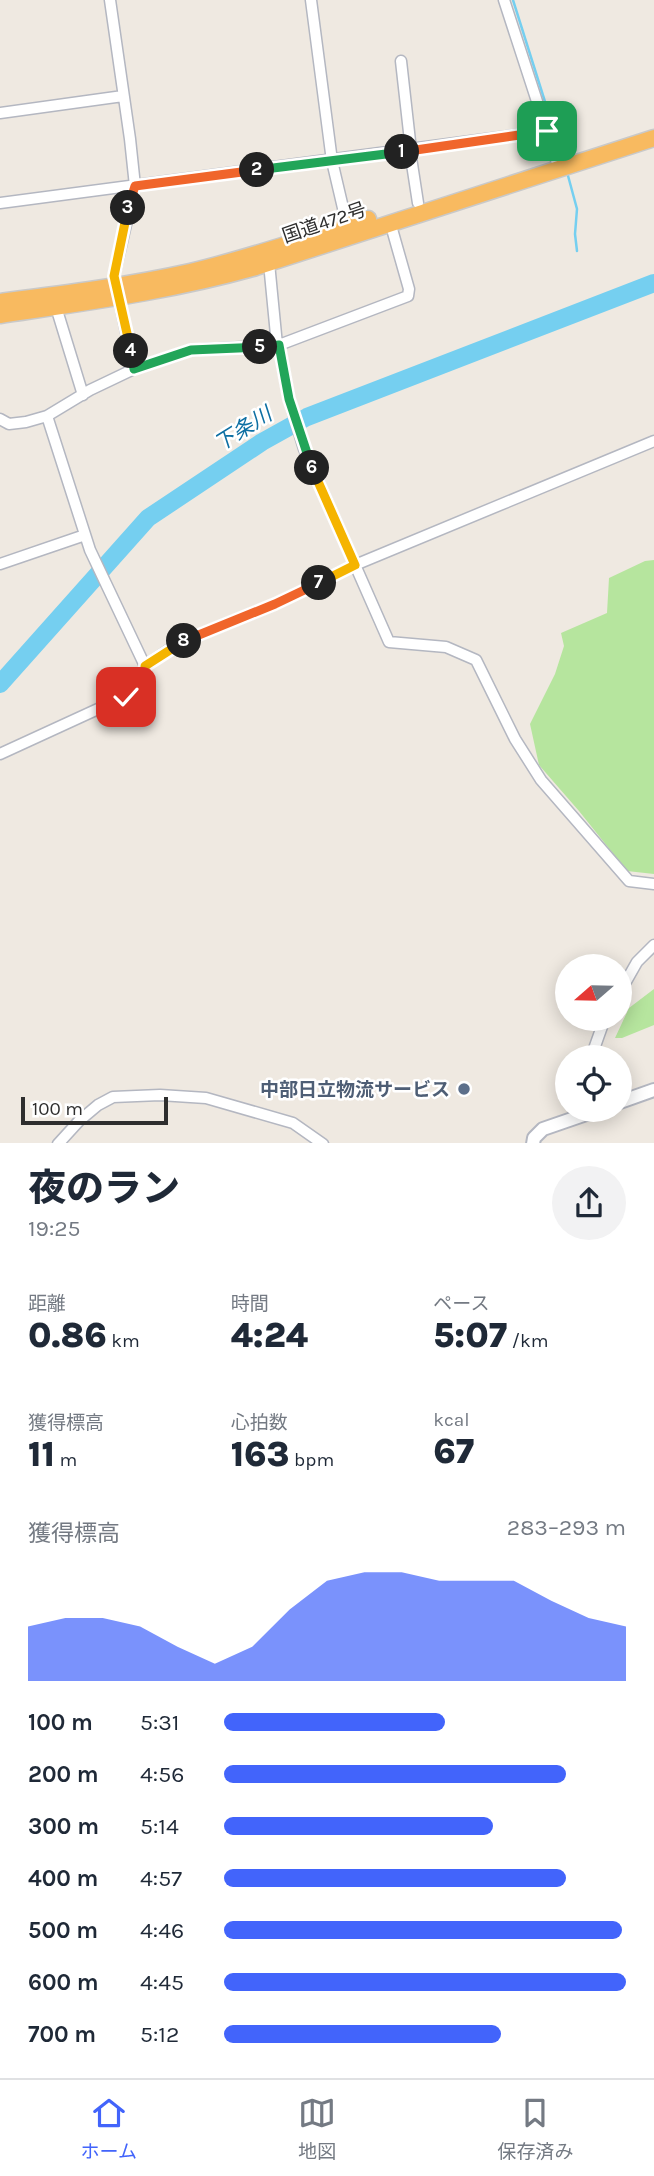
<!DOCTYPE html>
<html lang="ja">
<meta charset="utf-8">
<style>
:root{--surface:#fff;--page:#f2f2f3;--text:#1f2937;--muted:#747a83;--line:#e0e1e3;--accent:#4264fb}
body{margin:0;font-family:Karla,"Noto Sans JP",sans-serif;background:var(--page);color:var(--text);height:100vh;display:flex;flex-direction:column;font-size:26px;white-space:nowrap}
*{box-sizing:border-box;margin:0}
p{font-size:23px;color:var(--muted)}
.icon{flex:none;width:38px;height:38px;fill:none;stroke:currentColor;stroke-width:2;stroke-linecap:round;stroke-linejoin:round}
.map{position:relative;height:1143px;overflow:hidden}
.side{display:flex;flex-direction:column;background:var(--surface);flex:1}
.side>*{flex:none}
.needle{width:46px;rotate:250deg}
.controls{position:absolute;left:555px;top:954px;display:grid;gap:14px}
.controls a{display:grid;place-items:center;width:77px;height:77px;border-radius:50%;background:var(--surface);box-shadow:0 4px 18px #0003;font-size:35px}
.scale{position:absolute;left:21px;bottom:18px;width:147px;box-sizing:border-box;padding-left:7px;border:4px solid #2e2e2e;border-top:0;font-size:19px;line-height:24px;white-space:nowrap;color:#2e2e2e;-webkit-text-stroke:5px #fff;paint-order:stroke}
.pin{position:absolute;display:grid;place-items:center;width:60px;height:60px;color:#fff;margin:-30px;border-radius:14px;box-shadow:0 4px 10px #0006}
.km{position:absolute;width:35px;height:35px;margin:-18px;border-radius:50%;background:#222;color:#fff;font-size:19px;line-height:35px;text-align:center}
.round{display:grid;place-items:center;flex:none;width:74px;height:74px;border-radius:37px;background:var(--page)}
.headline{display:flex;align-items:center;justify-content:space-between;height:119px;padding:0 28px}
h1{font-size:38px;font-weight:800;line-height:52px}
.metrics{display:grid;grid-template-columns:repeat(3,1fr);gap:10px;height:119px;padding:7px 28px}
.metrics div{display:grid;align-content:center}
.metrics b{font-size:35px;font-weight:800}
.metrics small{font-size:19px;font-weight:400}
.metrics p{font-size:19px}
.chart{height:196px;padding:14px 28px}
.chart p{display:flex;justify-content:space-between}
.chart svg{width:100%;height:126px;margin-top:7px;fill:var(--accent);opacity:.7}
ul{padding:0 28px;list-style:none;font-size:23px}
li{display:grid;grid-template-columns:112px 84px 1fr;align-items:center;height:52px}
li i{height:18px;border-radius:9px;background:var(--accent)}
.menu{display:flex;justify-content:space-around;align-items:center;height:98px;border-top:2px solid var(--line);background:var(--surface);font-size:19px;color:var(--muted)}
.menu a{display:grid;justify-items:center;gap:4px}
.menu .on{color:var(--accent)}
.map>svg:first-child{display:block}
.green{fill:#b6e59e}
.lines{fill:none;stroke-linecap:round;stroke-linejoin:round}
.stream{stroke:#75cff0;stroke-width:2.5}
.river{stroke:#75cff0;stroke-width:18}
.minor-casing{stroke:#b4b7c1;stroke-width:13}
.tertiary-casing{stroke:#b4b7c1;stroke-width:16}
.trunk-casing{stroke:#c9c9c9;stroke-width:19}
.minor{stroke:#fff;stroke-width:10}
.tertiary{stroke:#fff;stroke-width:12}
.trunk{stroke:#f8ba60;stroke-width:16}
.split-1-casing{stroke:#fff;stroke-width:14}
.split-2-casing{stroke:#fff;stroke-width:14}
.split-3-casing{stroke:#fff;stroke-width:14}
.split-4-casing{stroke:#fff;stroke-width:14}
.split-5-casing{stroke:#fff;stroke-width:14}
.split-6-casing{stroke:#fff;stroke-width:14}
.split-7-casing{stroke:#fff;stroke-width:14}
.split-8-casing{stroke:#fff;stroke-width:14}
.split-9-casing{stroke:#fff;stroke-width:14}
.split-1{stroke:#f0652b;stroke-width:9}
.split-2{stroke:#22a559;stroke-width:9}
.split-3{stroke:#f0652b;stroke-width:9}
.split-4{stroke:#f5b400;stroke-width:9}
.split-5{stroke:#22a559;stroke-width:9}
.split-6{stroke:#22a559;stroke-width:9}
.split-7{stroke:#f5b400;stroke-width:9}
.split-8{stroke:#f0652b;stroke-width:9}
.split-9{stroke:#f5b400;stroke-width:9}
.service-dot{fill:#5c6f8a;stroke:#fff;stroke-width:2.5}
.labels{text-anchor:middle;stroke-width:5;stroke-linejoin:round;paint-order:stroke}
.street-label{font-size:19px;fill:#2e2e2e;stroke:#fff}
.service-label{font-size:19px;font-weight:bold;fill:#4e5e75;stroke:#fff;text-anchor:end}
.water-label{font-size:21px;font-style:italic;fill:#0d6fa3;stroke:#fff}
</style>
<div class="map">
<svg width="654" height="1144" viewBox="0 0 654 1144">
<rect width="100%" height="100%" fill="#efe9e1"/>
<path class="green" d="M654,560V874L627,871L579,811L539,765L530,724L555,674L564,646L561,633L607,613L609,578L645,561Z
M654,989V1025L622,1038H615L629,1008Z"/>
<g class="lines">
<path class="stream" d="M513,0L564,162
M567,172L577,209L575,234L577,251"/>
<path class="river" d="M0,684L148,518L262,442L307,417L654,283"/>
<defs>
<path id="minor" d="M110,0L130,139L135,186L114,276L134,369
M311,0L332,161L347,225
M504,0L559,169
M401,61L411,150
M0,113L123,96
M410,151L418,203
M0,203L547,131
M269,263L277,345
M56,307L83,395
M279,345L289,399L304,449L389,642L446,647L476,660L515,739L541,780L629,881L654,884
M0,419L9,424L26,422L47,416L90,390L134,369L191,350L279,345L408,296L409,289L390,222
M0,564L85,535
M145,666L179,643L275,604L355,565L654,441
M0,754L135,692L145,677V666L90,550L47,416
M620,992L637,962L654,945
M594,1057V1049L605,1018
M58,1144L79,1121L98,1105L113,1097L160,1095L206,1098L293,1123L323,1144"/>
<path id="tertiary" d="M620,1102L654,1090
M533,1144L534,1138L543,1129L598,1110"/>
<path id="trunk" d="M0,302C63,294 127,286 190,272C250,258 309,237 368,219
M0,315C87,302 172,291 256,267L654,138"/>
</defs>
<use href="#minor" class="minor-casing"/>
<use href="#tertiary" class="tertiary-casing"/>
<use href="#trunk" class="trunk-casing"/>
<use href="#minor" class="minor"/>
<use href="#tertiary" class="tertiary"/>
<use href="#trunk" class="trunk"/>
</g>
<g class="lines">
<defs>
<path id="split-1" d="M402,152L547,131"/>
<path id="split-2" d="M257,170L402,152"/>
<path id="split-3" d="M128,208L135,186L257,170"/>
<path id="split-4" d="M128,208L114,276L131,351"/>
<path id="split-5" d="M131,351L134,369L191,350L260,347"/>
<path id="split-6" d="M260,347L279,345L289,399L312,468"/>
<path id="split-7" d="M312,468L355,565L319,583"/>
<path id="split-8" d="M184,641L275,604L319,583"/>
<path id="split-9" d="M126,697C140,690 146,682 145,666L184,641"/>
</defs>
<use href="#split-1" class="split-1-casing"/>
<use href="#split-2" class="split-2-casing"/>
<use href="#split-3" class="split-3-casing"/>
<use href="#split-4" class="split-4-casing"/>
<use href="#split-5" class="split-5-casing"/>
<use href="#split-6" class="split-6-casing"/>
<use href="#split-7" class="split-7-casing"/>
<use href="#split-8" class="split-8-casing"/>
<use href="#split-9" class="split-9-casing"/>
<use href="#split-1" class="split-1"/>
<use href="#split-2" class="split-2"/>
<use href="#split-3" class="split-3"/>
<use href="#split-4" class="split-4"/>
<use href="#split-5" class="split-5"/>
<use href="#split-6" class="split-6"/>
<use href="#split-7" class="split-7"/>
<use href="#split-8" class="split-8"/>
<use href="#split-9" class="split-9"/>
</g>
<circle class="service-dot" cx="464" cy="1089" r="7"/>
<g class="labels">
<g class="street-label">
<text transform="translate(324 222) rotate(-19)" y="7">国道472号</text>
</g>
<g class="service-label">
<text x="450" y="1096">中部日立物流サービス</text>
</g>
<g class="water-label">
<text transform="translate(243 429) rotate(-32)" y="7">下条川</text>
</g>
</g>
</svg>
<div class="controls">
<a><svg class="needle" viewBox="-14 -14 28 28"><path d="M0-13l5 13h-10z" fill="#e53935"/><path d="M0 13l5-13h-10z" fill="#747a83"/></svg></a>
<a><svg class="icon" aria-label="locate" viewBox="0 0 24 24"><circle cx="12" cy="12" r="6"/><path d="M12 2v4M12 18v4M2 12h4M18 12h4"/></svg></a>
</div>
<div class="scale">100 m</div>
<div class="pin" style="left:547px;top:131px;background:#1e9e55"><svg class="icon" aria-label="arrive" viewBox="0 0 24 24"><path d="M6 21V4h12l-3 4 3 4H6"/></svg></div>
<div class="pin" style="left:126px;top:697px;background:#d93025"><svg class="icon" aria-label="check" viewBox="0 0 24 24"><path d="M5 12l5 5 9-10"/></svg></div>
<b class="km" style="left:402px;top:152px">1</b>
<b class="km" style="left:257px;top:170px">2</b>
<b class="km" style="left:128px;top:208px">3</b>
<b class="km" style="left:131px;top:351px">4</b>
<b class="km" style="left:260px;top:347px">5</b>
<b class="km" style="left:312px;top:468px">6</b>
<b class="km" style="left:319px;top:583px">7</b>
<b class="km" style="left:184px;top:641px">8</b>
</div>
<section class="side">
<div class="headline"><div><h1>夜のラン</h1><p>19:25</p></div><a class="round"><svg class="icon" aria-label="share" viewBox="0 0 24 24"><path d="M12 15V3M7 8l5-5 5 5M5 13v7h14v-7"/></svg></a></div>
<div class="metrics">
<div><p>距離</p><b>0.86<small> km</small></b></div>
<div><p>時間</p><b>4:24</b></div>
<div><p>ペース</p><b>5:07<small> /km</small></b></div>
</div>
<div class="metrics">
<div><p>獲得標高</p><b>11<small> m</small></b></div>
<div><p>心拍数</p><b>163<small> bpm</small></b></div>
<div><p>kcal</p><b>67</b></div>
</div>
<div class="chart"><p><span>獲得標高</span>283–293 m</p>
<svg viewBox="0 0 160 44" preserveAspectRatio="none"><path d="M0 44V25L10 22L20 22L30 25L40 32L50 38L60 32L70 19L80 9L90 6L100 6L110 9L120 9L130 9L140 16L150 22L160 25V44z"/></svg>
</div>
<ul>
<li><b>100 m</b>5:31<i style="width:55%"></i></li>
<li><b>200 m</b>4:56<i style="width:85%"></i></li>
<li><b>300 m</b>5:14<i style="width:67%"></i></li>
<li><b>400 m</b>4:57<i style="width:85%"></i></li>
<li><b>500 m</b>4:46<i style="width:99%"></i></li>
<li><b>600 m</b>4:45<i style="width:100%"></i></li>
<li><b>700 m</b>5:12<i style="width:69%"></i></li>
</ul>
</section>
<nav class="menu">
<a class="on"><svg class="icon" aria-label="home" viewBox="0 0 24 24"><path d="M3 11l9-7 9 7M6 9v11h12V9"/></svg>ホーム</a>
<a><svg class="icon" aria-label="map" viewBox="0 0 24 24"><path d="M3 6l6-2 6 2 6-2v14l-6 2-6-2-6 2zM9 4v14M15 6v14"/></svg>地図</a>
<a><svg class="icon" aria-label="saved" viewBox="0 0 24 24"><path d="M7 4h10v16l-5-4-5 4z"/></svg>保存済み</a>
</nav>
